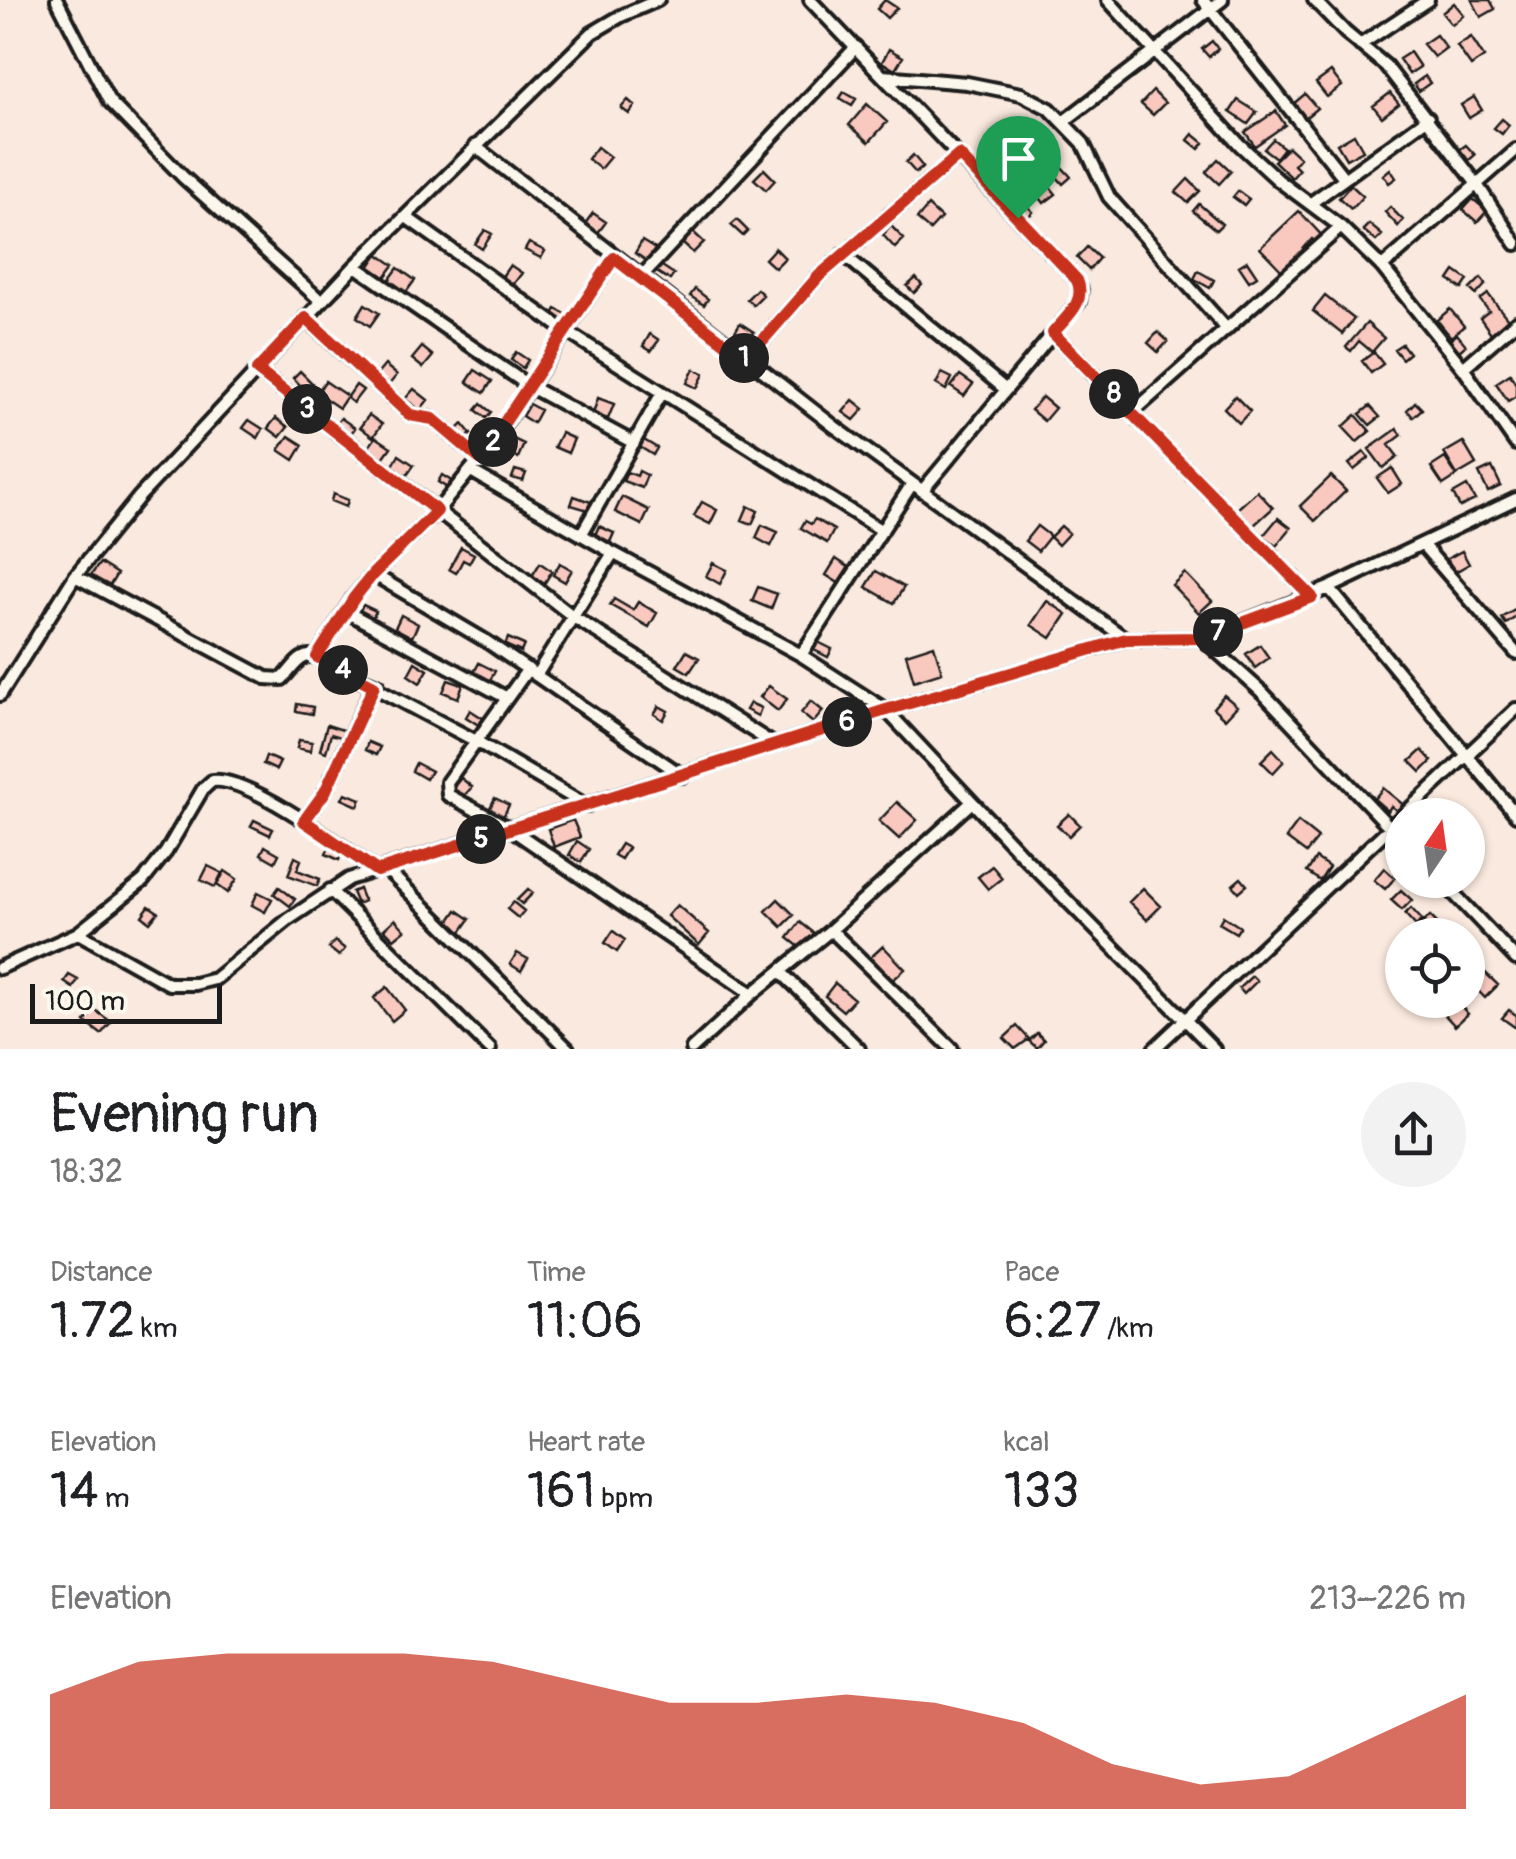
<!DOCTYPE html>
<meta charset="utf-8">
<style>
:root{--surface:#fff;--page:#f2f2f2;--text:#202124;--muted:#757577;--accent:#c8321e}
body{margin:0;font-family:Pangolin,sans-serif;background:var(--page);color:var(--text);height:100vh;display:flex;flex-direction:column;font-size:38px;white-space:nowrap}
*{box-sizing:border-box;margin:0}
p{font-size:32px;color:var(--muted)}
.icon{flex:none;width:55px;height:55px;fill:none;stroke:currentColor;stroke-width:2;stroke-linecap:round;stroke-linejoin:round}
.map{position:relative;height:1049px;overflow:hidden}
.details{display:flex;flex-direction:column;background:var(--surface);flex:1}
.details>*{flex:none}
.needle{width:65px;rotate:13deg}
.buttons{position:absolute;left:1385px;top:798px;display:grid;gap:20px}
.buttons a{display:grid;place-items:center;width:100px;height:100px;border-radius:50%;background:var(--surface);box-shadow:0 2px 8px #0004;font-size:50px}
.scale{position:absolute;left:30px;bottom:25px;width:192px;box-sizing:border-box;padding-left:10px;border:5px solid #1c1c1c;border-top:0;font-size:28px;line-height:35px;white-space:nowrap;color:#1c1c1c;-webkit-text-stroke:8px #fbf7ec;paint-order:stroke}
.pin{position:absolute;display:grid;place-items:center;width:85px;height:85px;color:#fff;margin:-102px -42px;border-radius:50% 50% 50% 0;rotate:-45deg;box-shadow:0 0 10px #0007}
.pin .icon{rotate:45deg}
.km{position:absolute;width:50px;height:50px;margin:-25px;border-radius:50%;background:#222;color:#fff;font-size:28px;line-height:50px;text-align:center}
.round{display:grid;place-items:center;flex:none;width:105px;height:105px;border-radius:52px;background:var(--page)}
.overview{display:flex;align-items:center;justify-content:space-between;height:170px;padding:0 50px}
h1{font-size:55px;font-weight:600;line-height:75px}
.metrics{display:grid;grid-template-columns:repeat(3,1fr);gap:15px;height:170px;padding:10px 50px}
.metrics div{display:grid;align-content:center}
.metrics b{font-size:50px;font-weight:600}
.metrics small{font-size:28px;font-weight:400}
.metrics p{font-size:28px}
.chart{height:280px;padding:20px 50px}
.chart p{display:flex;justify-content:space-between}
.chart svg{width:100%;height:180px;margin-top:10px;fill:var(--accent);opacity:.7}
.map>svg:first-child{display:block}
.building{fill:#f9c9bf;stroke:#1c1c1c;stroke-width:2.5}
.lines{fill:none;stroke-linecap:round;stroke-linejoin:round}
.street-casing{stroke:#1c1c1c;stroke-width:18}
.street{stroke:#fbf7ec;stroke-width:10}
.route-casing{stroke:#fff;stroke-width:20}
.route{stroke:#c8321e;stroke-width:12}
</style>
<div class="map">
<svg width="1516" height="1049" viewBox="0 0 1516 1049">
<rect width="100%" height="100%" fill="#fae9de"/>
<filter id="ink" filterUnits="userSpaceOnUse"><feTurbulence type="fractalNoise" baseFrequency=".01" numOctaves="2"/><feDisplacementMap in="SourceGraphic" scale="20" xChannelSelector="R" yChannelSelector="G"/><feConvolveMatrix kernelMatrix="1 2 1 2 8 2 1 2 1" color-interpolation-filters="sRGB"/></filter>
<g filter="url(#ink)">
<path class="building" d="M885,0L897,8L887,18L877,9Z
M1472,0H1490L1495,9L1481,17Z
M1454,3L1464,15L1452,25L1442,13Z
M1436,35L1446,48L1434,57L1423,44Z
M1471,37L1484,57L1471,66L1457,46Z
M1212,41L1218,49L1209,57L1202,49Z
M889,49L903,57L895,70L882,62Z
M1410,52L1420,67L1409,74L1399,59Z
M1331,72L1342,86L1327,97L1316,83Z
M1425,76L1430,83L1419,91L1414,84Z
M1153,91L1165,103L1153,115L1141,104Z
M844,92L856,99L852,105L840,98Z
M1390,93L1399,104L1382,117L1373,106Z
M1305,94L1317,108L1304,119L1292,105Z
M1474,97L1482,110L1469,118L1461,105Z
M628,100L635,106L629,114L621,108Z
M1238,100L1257,112L1248,124L1230,112Z
M867,104L887,122L869,142L849,125Z
M1276,111L1285,125L1255,146L1245,132Z
M1502,119L1509,125L1502,134L1494,128Z
M1193,134L1204,143L1199,149L1188,140Z
M1354,134L1363,150L1346,159L1337,144Z
M1273,139L1284,148L1276,158L1264,149Z
M1466,145L1475,155L1468,161L1459,150Z
M597,147L610,157L600,169L588,159Z
M1288,147L1300,158L1294,165L1299,170L1292,178L1274,161Z
M913,155L923,167L916,173L906,162Z
M1218,159L1231,171L1219,184L1206,172Z
M1058,163L1071,177L1063,184L1051,170Z
M764,169L775,180L766,190L754,179Z
M1390,169L1396,178L1389,183L1383,175Z
M1015,171L1028,185L1016,197L1003,183Z
M1041,176L1056,194L1044,203L1030,185Z
M1188,179L1200,191L1188,203L1176,192Z
M1351,185L1363,196L1351,209L1339,198Z
M1238,191L1249,199L1244,205L1233,197Z
M1473,199L1487,211L1477,222L1463,210Z
M1022,200L1033,212L1027,218L1016,206Z
M1199,204L1222,224L1216,230L1193,211Z
M928,206L941,218L930,230L917,219Z
M1390,207L1403,220L1398,226L1385,212Z
M1299,211L1324,238L1317,244L1312,239L1283,272L1260,248Z
M593,213L606,222L597,234L584,225Z
M737,220L748,231L743,236L731,225Z
M1369,224L1382,235L1376,241L1363,230Z
M891,226L904,239L895,248L883,235Z
M485,230L492,234L482,249L475,244Z
M693,232L704,242L693,253L682,243Z
M642,241L655,249L647,261L635,253Z
M529,243L545,251L541,258L525,250Z
M1087,247L1099,258L1089,270L1077,258Z
M775,248L785,258L775,268L765,259Z
M378,254L394,265L382,281L367,270Z
M1247,261L1257,276L1249,281L1239,266Z
M659,264L674,274L670,280L655,271Z
M510,265L522,273L512,286L501,278Z
M398,268L415,280L404,295L387,283Z
M1198,271L1214,280L1210,288L1194,279Z
M1455,271L1468,280L1462,289L1449,280Z
M916,278L922,285L914,293L907,286Z
M1481,278L1486,284L1476,295L1470,289Z
M695,289L708,299L704,305L690,296Z
M757,289L763,295L753,305L747,299Z
M1488,294L1511,323L1493,336L1480,318L1489,311L1480,300Z
M1325,296L1354,319L1342,334L1313,311Z
M365,304L379,313L370,326L357,317Z
M556,309L568,315L565,322L552,316Z
M1450,309L1464,326L1451,337L1437,320Z
M740,323L754,332L746,344L733,335Z
M1367,323L1384,338L1372,352L1359,341L1351,351L1346,347Z
M1158,332L1168,341L1158,352L1148,343Z
M650,334L659,340L651,351L643,346Z
M1457,334L1466,345L1458,352L1449,341Z
M1402,344L1409,353L1402,359L1394,349Z
M422,347L433,356L423,368L412,359Z
M516,352L528,360L523,368L511,360Z
M1374,352L1383,364L1371,373L1362,361Z
M385,365L397,375L387,387L375,377Z
M694,369L704,374L697,388L687,383Z
M475,370L492,381L484,393L467,382Z
M300,371L312,383L305,390L293,378Z
M942,373L952,378L946,390L936,384Z
M1510,374L1516,384V396L1508,401L1496,383Z
M960,375L973,384L964,396L951,387Z
M325,381L347,396L339,408L317,393Z
M356,385L363,390L353,403L347,398Z
M414,389L428,400L420,410L405,399Z
M1235,396L1250,411L1239,423L1224,408Z
M1042,397L1055,408L1044,421L1031,410Z
M598,398L614,404L608,419L593,414Z
M853,400L864,409L854,420L843,412Z
M1415,402L1422,409L1413,417L1407,410Z
M481,404L491,412L486,418L476,410Z
M529,404L540,410L533,423L522,416Z
M1370,406L1380,417L1370,425L1360,414Z
M369,415L382,424L373,437L360,427Z
M1356,415L1370,431L1357,442L1343,427Z
M276,418L288,427L280,437L268,428Z
M341,418L355,428L349,436L335,425Z
M249,420L263,429L258,438L243,428Z
M463,424L471,434L464,440L456,431Z
M1397,429L1402,435L1389,445L1398,457L1383,468L1369,449Z
M561,433L574,439L568,453L554,447Z
M289,436L303,445L294,460L279,450Z
M376,437L391,447L381,461L366,451Z
M509,437L524,444L518,458L503,452Z
M644,440L657,448L653,455L640,447Z
M1463,442L1476,464L1457,475L1444,453Z
M1364,452L1369,458L1354,470L1349,464Z
M399,455L414,465L405,478L391,469Z
M1445,458L1457,476L1443,485L1431,467Z
M1492,467L1501,486L1488,492L1479,473Z
M1392,468L1402,484L1388,493L1377,478Z
M515,470L526,473L523,481L512,478Z
M639,471L647,475L642,488L623,481L627,472L637,476Z
M442,475L453,482L449,489L438,482Z
M1331,476L1346,491L1315,521L1300,506Z
M1467,486L1475,500L1460,507L1453,494Z
M1257,491L1273,508L1253,526L1237,509Z
M333,494L348,500L346,507L331,501Z
M574,496L591,502L588,510L571,505Z
M622,497L649,510L642,525L615,512Z
M702,502L717,510L710,524L694,516Z
M748,506L758,511L752,524L742,520Z
M1278,518L1291,528L1276,546L1263,536Z
M815,519L834,530L827,543L801,528L805,521L811,524Z
M762,525L778,532L771,546L756,538Z
M599,526L614,533L610,542L595,535Z
M1037,526L1050,536L1038,551L1025,541Z
M1061,526L1069,533L1058,545L1050,537Z
M461,547L474,554L469,563L463,560L456,573L449,569Z
M1462,551L1469,564L1455,572L1447,559Z
M836,559L850,568L840,584L826,575Z
M100,563L117,574L109,587L91,575Z
M540,563L552,571L544,584L532,576Z
M560,563L572,570L565,582L553,575Z
M713,563L727,570L720,584L706,576Z
M876,571L904,587L894,603L866,587Z
M1185,573L1212,601L1199,613L1172,585Z
M758,587L777,594L771,609L752,601Z
M614,599L633,610L638,602L657,613L649,627L610,605Z
M1047,601L1067,614L1051,638L1031,625Z
M363,605L376,611L372,619L359,612Z
M1516,609V617L1506,624L1502,618Z
M401,615L418,624L412,637L395,628Z
M508,638L524,645L521,652L505,645Z
M818,642L832,649L828,657L814,650Z
M934,645L942,672L914,681L906,654Z
M1260,645L1269,658L1255,668L1246,654Z
M686,651L699,658L689,673L677,666Z
M415,662L428,670L420,683L408,675Z
M479,663L495,671L487,686L471,678Z
M368,673L385,680L382,688L365,681Z
M448,680L463,685L458,698L443,692Z
M769,686L787,699L778,711L760,697Z
M1224,695L1237,706L1225,719L1213,708Z
M811,701L823,711L813,723L801,713Z
M750,703L761,708L758,716L746,710Z
M297,704L313,707L312,714L296,711Z
M659,706L668,711L663,720L654,714Z
M470,710L484,719L480,726L466,717Z
M327,725L349,732L347,739L331,734L326,752L320,750Z
M299,740L312,742L310,751L297,748Z
M368,742L380,747L376,755L365,750Z
M1273,749L1284,761L1273,773L1261,761Z
M1422,750L1432,761L1421,772L1410,761Z
M266,756L280,762L276,770L263,764Z
M416,763L431,771L426,779L412,771Z
M461,778L472,787L463,797L452,789Z
M1383,788L1406,807L1401,814L1391,806L1388,811L1374,799Z
M345,793L361,799L358,806L342,799Z
M495,798L509,805L503,817L489,810Z
M897,802L917,820L899,839L879,821Z
M1069,814L1080,825L1069,836L1057,825Z
M254,820L273,829L270,835L251,826Z
M573,820L580,837L554,847L548,829Z
M1298,822L1318,838L1306,853L1286,838Z
M577,841L589,849L581,862L569,855Z
M621,844L628,848L621,859L614,855Z
M265,846L279,854L275,862L261,854Z
M329,847L342,853L339,860L326,854Z
M295,857L301,860L297,870L320,879L317,886L288,875Z
M1316,858L1329,867L1320,881L1307,872Z
M208,866L222,873L215,887L201,880Z
M992,866L1002,878L988,889L978,877Z
M1384,868L1395,878L1385,889L1374,880Z
M225,871L237,879L228,893L217,885Z
M1241,878L1247,885L1239,892L1233,885Z
M279,887L295,899L290,906L274,894Z
M1143,888L1161,906L1147,920L1129,902Z
M359,889L364,901L357,904L352,892Z
M528,889L533,893L522,904L517,900Z
M1401,890L1412,900L1402,910L1391,900Z
M258,892L272,899L265,912L252,905Z
M778,899L794,915L782,927L766,911Z
M513,902L524,911L518,918L507,909Z
M677,905L709,933L699,945L667,916Z
M149,906L158,912L150,922L142,916Z
M1411,908L1422,920L1416,926L1405,914Z
M457,910L470,919L461,932L448,923Z
M1223,916L1240,927L1236,933L1219,923Z
M1430,916L1441,927L1433,935H1425L1418,927Z
M395,919L405,930L394,939L384,929Z
M800,922L814,933L802,949L788,938Z
M613,931L625,940L617,952L605,943Z
M335,941L345,949L339,956L329,948Z
M883,946L905,969L893,980L871,957Z
M517,953L528,959L521,971L510,964Z
M1473,961L1498,985L1485,998L1468,980V966Z
M69,975L78,980L73,988L64,982Z
M1252,976L1257,981L1244,994L1239,988Z
M835,983L854,999L843,1011L825,996Z
M387,987L405,1010L392,1021L374,998Z
M1457,1002L1468,1014L1455,1026L1444,1014Z
M95,1010L111,1022L101,1034L85,1022Z
M1509,1010L1516,1015V1028L1502,1018Z
M1017,1026L1029,1039L1015,1049L1004,1038Z
M1037,1033L1044,1040L1037,1048L1029,1041Z"/>
<g class="lines">
<defs>
<path id="street" d="M57,0L109,101L183,177L321,301
M810,0L1077,280L1081,290L1079,302L922,491
M1108,0L1240,145L1278,180L1341,227L1382,267L1463,368L1516,444
M1203,0L1344,178
M1314,0L1345,32L1386,66L1476,183L1516,244
M1360,45L1428,0
M883,76L967,83L1021,94L1050,109L1083,143L1109,197L1227,329
M1063,122L1222,0
M475,146L835,427L1126,639L1202,638L1263,693L1402,840
M1311,203L1428,118
M406,217L564,330L882,531
M843,254L1006,390
M355,266L529,386L634,443
M1382,267L1516,150
M640,278L856,47
M305,318L410,415L433,419L480,459
M1053,333L1312,597
M746,359L819,276L959,155
M1463,368L1516,322
M257,370L575,618L775,745
M1132,413L1341,227
M471,471L613,553L801,655L886,710L1021,854L1214,1049
M1516,499L1329,588L1516,815
M581,535L662,393
M1422,544L1516,653
M373,574L486,641L683,776
M75,576L266,678L282,679C294,668 299,652 317,657L476,741L587,806
M345,611L507,698
M1202,638L1329,588
M801,655L912,484
M317,657L353,598L373,574L437,511L491,445L614,258
M528,669L447,782L448,795L511,829L752,994
M537,674L613,553
M0,695L75,576L139,497L355,266L592,33L621,16L658,0
M304,821L325,792L373,686
M385,868L568,1049
M1441,880L1516,959
M330,890L490,1049
M831,930L952,1049
M78,933L143,881L166,852L203,789L212,781C247,775 346,849 377,871
M0,968L78,933L169,984H195L215,979L289,919L349,879L886,710L1126,639
M781,972L859,1049
M692,1049L752,994L831,930L972,802
M1154,1049L1516,709"/>
</defs>
<use href="#street" class="street-casing"/>
<use href="#street" class="street"/>
</g>
</g>
<g class="lines" filter="url(#ink)">
<defs>
<path id="route" d="M959,155L1077,280C1087,302 1066,317 1053,333L1312,597L1202,638L1126,639L886,710L377,871L304,821L325,792L374,686L317,657L354,598L373,574L437,511L257,370L306,318L410,415L433,419L480,459L614,258L746,359L819,276Z"/>
</defs>
<use href="#route" class="route-casing"/>
<use href="#route" class="route"/>
</g>
</svg>
<div class="buttons">
<a><svg class="needle" viewBox="-14 -14 28 28"><path d="M0-13l5 13h-10z" fill="#e53935"/><path d="M0 13l5-13h-10z" fill="#757577"/></svg></a>
<a><svg class="icon" aria-label="locate" viewBox="0 0 24 24"><circle cx="12" cy="12" r="6"/><path d="M12 2v4M12 18v4M2 12h4M18 12h4"/></svg></a>
</div>
<div class="scale">100 m</div>
<div class="pin" style="left:1018px;top:218px;background:#1e9e55"><svg class="icon" aria-label="arrive" viewBox="0 0 24 24"><path d="M6 21V4h12l-3 4 3 4H6"/></svg></div>
<b class="km" style="left:744px;top:358px">1</b>
<b class="km" style="left:493px;top:442px">2</b>
<b class="km" style="left:307px;top:409px">3</b>
<b class="km" style="left:343px;top:670px">4</b>
<b class="km" style="left:481px;top:839px">5</b>
<b class="km" style="left:847px;top:722px">6</b>
<b class="km" style="left:1218px;top:632px">7</b>
<b class="km" style="left:1114px;top:394px">8</b>
</div>
<section class="details">
<div class="overview"><div><h1>Evening run</h1><p>18:32</p></div><a class="round"><svg class="icon" aria-label="share" viewBox="0 0 24 24"><path d="M12 15V3M7 8l5-5 5 5M5 13v7h14v-7"/></svg></a></div>
<div class="metrics">
<div><p>Distance</p><b>1.72<small> km</small></b></div>
<div><p>Time</p><b>11:06</b></div>
<div><p>Pace</p><b>6:27<small> /km</small></b></div>
</div>
<div class="metrics">
<div><p>Elevation</p><b>14<small> m</small></b></div>
<div><p>Heart rate</p><b>161<small> bpm</small></b></div>
<div><p>kcal</p><b>133</b></div>
</div>
<div class="chart"><p><span>Elevation</span>213–226 m</p>
<svg viewBox="0 0 160 44" preserveAspectRatio="none"><path d="M0 44V16L10 8L20 6L30 6L40 6L50 8L60 13L70 18L80 18L90 16L100 18L110 23L120 33L130 38L140 36L150 26L160 16V44z"/></svg>
</div>
</section>
